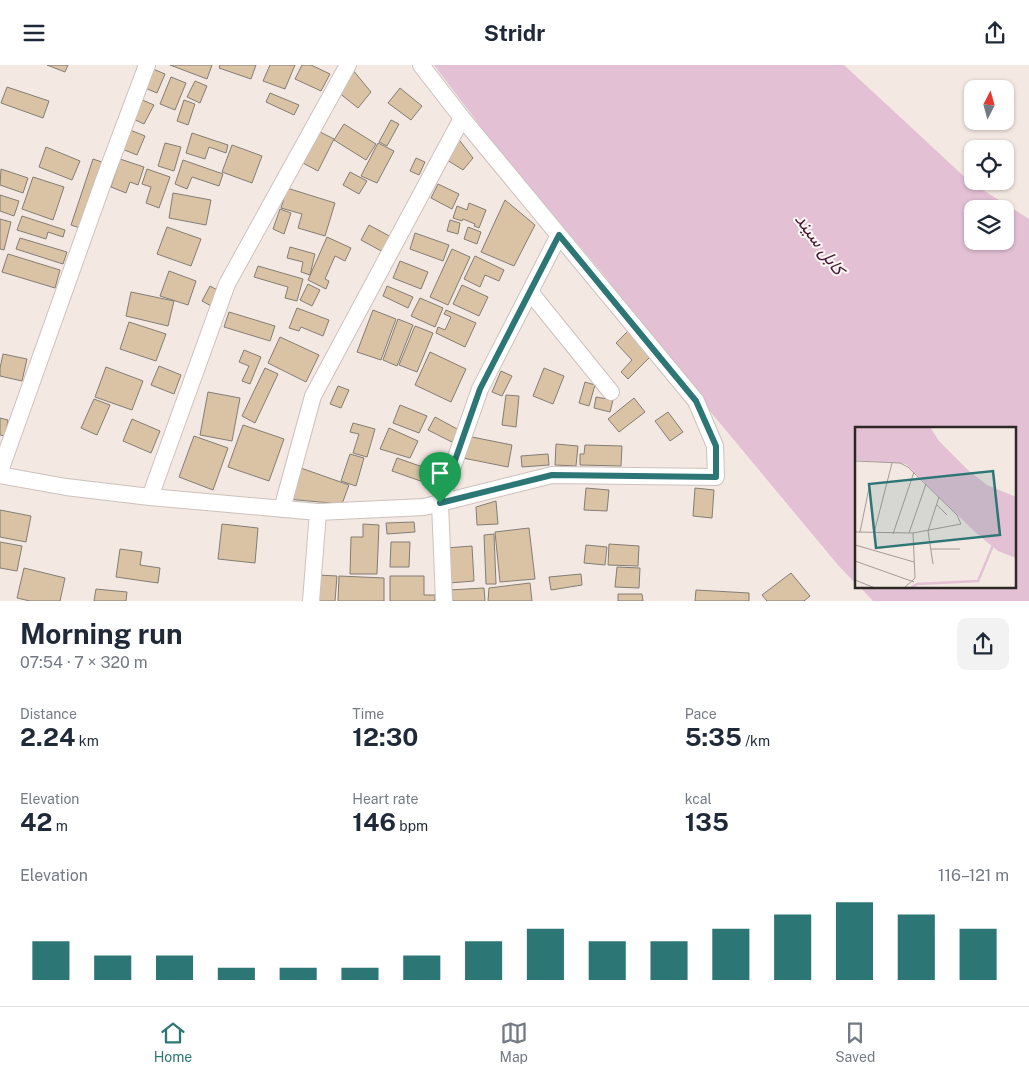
<!DOCTYPE html>
<meta charset="utf-8">
<style>
:root{--surface:#fff;--page:#f2f2f3;--text:#1f2937;--muted:#747a83;--line:#e0e1e3;--accent:#2c7676}
body{margin:0;font-family:"Public Sans",Vazirmatn,sans-serif;background:var(--page);color:var(--text);height:100vh;display:flex;flex-direction:column;font-size:19px;white-space:nowrap}
*{box-sizing:border-box;margin:0}
p{font-size:16px;color:var(--muted)}
.icon{flex:none;width:28px;height:28px;fill:none;stroke:currentColor;stroke-width:2;stroke-linecap:round;stroke-linejoin:round}
.map{position:relative;height:536px;overflow:hidden}
.panel{display:flex;flex-direction:column;background:var(--surface);flex:1}
.panel>*{flex:none}
.needle{width:32px;rotate:6deg}
.fabs{position:absolute;left:964px;top:15px;display:grid;gap:10px}
.fabs a{display:grid;place-items:center;width:50px;height:50px;border-radius:10px;background:var(--surface);box-shadow:0 1px 4px #0004;font-size:25px}
.pin{position:absolute;display:grid;place-items:center;width:42px;height:42px;color:#fff;margin:-51px -21px;border-radius:50% 50% 50% 0;rotate:-45deg;box-shadow:0 0 5px #0007}
.pin .icon{rotate:45deg}
.round{display:grid;place-items:center;flex:none;width:52px;height:52px;border-radius:10px;background:var(--page)}
.headline{display:flex;align-items:center;justify-content:space-between;height:85px;padding:0 20px}
h1{font-size:28px;font-weight:700;line-height:38px}
.stats{display:grid;grid-template-columns:repeat(3,1fr);gap:8px;height:85px;padding:5px 20px}
.stats div{display:grid;align-content:center}
.stats b{font-size:25px;font-weight:700}
.stats small{font-size:14px;font-weight:400}
.stats p{font-size:14px}
.chart{height:140px;padding:10px 20px}
.chart p{display:flex;justify-content:space-between}
.chart svg{width:100%;height:90px;margin-top:5px;stroke:var(--accent);stroke-width:6}
header{display:flex;justify-content:space-between;align-items:center;height:65px;padding:0 20px;background:var(--surface);font-size:22px;font-weight:700}
.menu{display:flex;justify-content:space-around;align-items:center;height:70px;border-top:1px solid var(--line);background:var(--surface);font-size:14px;color:var(--muted)}
.menu a{display:grid;justify-items:center;gap:2px}
.menu .selected{color:var(--accent)}
.map>svg:first-child{display:block}
.water{fill:#e3c0d4;fill-rule:evenodd}
.building{fill:#d9c3a4;stroke:#837d74}
.lines{fill:none;stroke-linecap:round;stroke-linejoin:round}
.minor-casing{stroke:#cdc1bc;stroke-width:18}
.minor{stroke:#fff;stroke-width:16}
.route-casing{stroke:#fff;stroke-width:10}
.route{stroke:#2c7676;stroke-width:6}
.labels{text-anchor:middle;stroke-width:4;stroke-linejoin:round;paint-order:stroke}
.water-label{font-size:18px;font-style:italic;fill:#461a37;stroke:#fef7f4}
.inset-river{fill:none;stroke:#e3c0d4;stroke-width:2.5}
.inset-road{fill:none;stroke:#a49b97;stroke-width:1}
.view{fill:#2c7676;fill-opacity:0.15;stroke:#2c7676;stroke-width:2.5}
.inset-edge{fill:none;stroke:#2d2826;stroke-width:2.5}
</style>
<header><svg class="icon" aria-label="menu" viewBox="0 0 24 24"><path d="M4 6h16M4 12h16M4 18h16"/></svg>Stridr<svg class="icon" aria-label="share" viewBox="0 0 24 24"><path d="M12 15V3M7 8l5-5 5 5M5 13v7h14v-7"/></svg></header>
<div class="map">
<svg width="1029" height="536" viewBox="0 0 1029 536">
<rect width="100%" height="100%" fill="#f4e8e3"/>
<path class="water" d="M434,0H844L970,117L1029,154V536H873L860,522H1015V363H856V519L838,500L674,303L604,210L497,83ZM972,144H1005V176H972Z"/>
<path class="building" d="M47,0H68L65,7Z
M170,0H212L207,14Z
M220,0H256L251,14L219,3Z
M270,0H295L285,24L263,16Z
M302,0H311L330,9L321,26L295,14Z
M153,4L165,9L157,28L145,23Z
M352,4L371,27L358,43L338,27Z
M171,12L186,18L175,45L160,39Z
M195,16L207,21L200,38L187,32Z
M7,22L49,36L43,53L1,38Z
M400,23L422,41L411,55L388,38Z
M270,28L299,40L294,50L266,37Z
M140,34L154,40L144,59L131,53Z
M184,35L195,39L188,60L177,56Z
M391,55L399,59L387,81L379,77Z
M344,59L376,79L366,95L334,75Z
M130,65L145,71L137,90L122,84Z
M316,65L334,74L318,106L301,97Z
M192,68L228,80L226,88L209,82L205,94L186,88Z
M457,72L473,93L463,105L447,95Z
M165,78L181,82L174,106L158,101Z
M378,78L394,86L377,118L361,111Z
M232,80L262,91L252,118L222,107Z
M46,82L80,96L72,115L39,102Z
M416,93L425,97L419,110L410,106Z
M93,94L105,98L83,164L71,160Z
M120,94L144,102L138,120L130,117L126,128L111,122Z
M183,95L223,109L219,121L192,112L187,124L175,119Z
M1,104L28,113L23,128L0,120Z
M147,104L170,112L159,143L146,138L151,122L142,119Z
M350,107L367,116L359,129L343,120Z
M33,112L64,122L53,155L22,144Z
M438,119L459,129L452,144L431,133Z
M287,123L335,138L325,171L298,163L302,149L281,143Z
M173,128L211,135L206,160L169,153Z
M0,130L19,136L14,151L0,146Z
M505,135L535,160L514,201L481,187Z
M469,138L486,145L479,163L474,161L475,159L463,154L462,156L453,153L457,141L467,145Z
M280,144L291,148L284,169L273,164Z
M22,151L65,165L63,172L48,167L46,174L17,165Z
M0,154L11,157L4,185L0,184Z
M450,155L460,158L458,169L447,166Z
M369,160L393,173L385,188L361,175Z
M167,162L201,174L191,201L157,189Z
M468,162L481,167L477,179L464,174Z
M415,168L449,180L443,196L410,184Z
M327,172L351,183L345,196L335,191L325,214L329,216L326,224L308,215Z
M20,173L67,187L63,199L16,184Z
M290,182L315,189L310,210L301,207L303,197L287,193Z
M452,184L470,192L448,240L430,232Z
M8,189L60,205L55,223L2,207Z
M475,191L504,205L499,216L485,210L480,222L464,214Z
M400,196L428,207L421,224L393,213Z
M258,201L303,214L297,236L285,233L288,222L254,212Z
M169,206L196,216L188,240L160,231Z
M308,219L320,225L312,241L300,235Z
M462,220L488,232L479,251L453,239Z
M210,221L221,227L213,242L202,236Z
M387,221L413,232L408,243L383,231Z
M131,227L174,236L168,261L126,251Z
M420,233L443,243L435,262L411,251Z
M297,243L329,255L323,271L301,262L299,266L289,263Z
M373,245L396,254L381,295L357,287Z
M446,245L476,258L465,282L436,268L438,262L445,265L451,252L444,249Z
M229,247L275,261L270,276L224,262Z
M398,254L413,260L397,301L383,295Z
M129,257L166,269L156,296L120,284Z
M415,261L433,268L417,307L399,300Z
M628,266L652,290L628,314L621,307L632,295L616,278Z
M280,272L319,290L306,317L268,298Z
M244,285L261,292L250,319L242,316L249,301L239,297Z
M430,287L466,304L451,337L415,320Z
M3,289L27,294L22,316L0,311V303Z
M159,301L181,310L174,329L151,320Z
M106,302L143,316L132,345L95,332Z
M265,303L278,309L255,358L242,351Z
M544,303L564,311L553,339L533,331Z
M501,306L512,311L502,331L492,327Z
M585,317L595,320L589,341L579,338Z
M338,321L349,325L341,343L330,339Z
M208,327L240,333L232,376L200,370Z
M506,330L519,331L516,362L502,360Z
M596,332L613,335L610,347L594,343Z
M634,333L645,347L619,367L608,354Z
M94,334L110,340L97,370L81,363Z
M400,340L427,351L419,368L393,358Z
M668,347L683,367L670,376L655,356Z
M435,352L459,365L452,377L428,365Z
M0,353L8,355L5,371L0,370Z
M132,354L160,366L151,388L123,376Z
M353,358L375,364L367,392L353,388L359,369L350,367Z
M243,360L284,374L269,416L228,402Z
M389,363L418,376L410,393L380,384Z
M194,371L228,383L213,425L179,412Z
M467,371L512,380L508,402L463,393Z
M556,379L578,381L576,401L555,400Z
M585,380L622,381L621,401L580,400V389H584Z
M350,389L364,393L356,421L341,416Z
M548,389L549,400L522,402L521,391Z
M397,393L437,407L432,420L392,406Z
M298,402L349,420L342,439L287,434Z
M586,423L609,425L607,446L584,445Z
M695,423L714,425L712,453L693,451Z
M496,436L498,459L477,460L476,442Z
M0,445L31,451L26,477L0,472Z
M414,457L415,467L387,469L386,458Z
M222,459L258,463L255,498L218,494Z
M363,459L379,460L377,509H350L351,472H363Z
M529,463L535,514L500,517L495,467Z
M494,469L496,519H486L484,470Z
M0,477L22,481L17,506L0,503Z
M391,477H410L409,502H390Z
M609,479L639,481L638,501L608,500Z
M586,480L607,482L605,500L584,498Z
M472,481L474,516L449,518L446,483Z
M120,484L142,487L140,500L160,503L158,518L116,512Z
M617,502L640,503L639,523L615,522Z
M24,503L65,513L60,536H30L17,533Z
M791,508L810,531L804,536H767L762,530Z
M581,509L582,520L551,525L549,512Z
M318,510L337,511L335,536H317Z
M339,511L384,513V536H338Z
M390,511H424V530H435V536H390Z
M530,518L532,536H488L489,523Z
M484,523L485,536H449V525Z
M96,524L127,527L126,536H94Z
M696,525L749,528V536H695Z
M618,529H642L643,536H618Z"/>
<g class="lines">
<defs>
<path id="minor" d="M530,227L611,327
M0,406L105,112L147,0
M0,410L66,422L150,432L318,447L424,442L552,410L716,412L715,381L696,336L462,53L421,0
M150,432L227,219L348,0
M282,444L313,331L462,53
M311,536L318,447
M444,536L440,438L480,324L559,170"/>
</defs>
<use href="#minor" class="minor-casing"/>
<use href="#minor" class="minor"/>
</g>
<g class="lines">
<defs>
<path id="route" d="M559,170L696,336L716,381V412L552,410L440,438L480,324Z"/>
</defs>
<use href="#route" class="route-casing"/>
<use href="#route" class="route"/>
</g>
<g class="labels">
<g class="water-label">
<text transform="translate(820 179) rotate(54)" y="6">کابل سيند</text>
</g>
</g>
<g transform="translate(855 362)">
<rect width="161" height="161" fill="#f4e8e3"/>
<path d="M0,0H75L84,14L114,44L132,58L161,70V131L143,124L121,106L51,37L0,33Z" fill="#e3c0d4"/>
<path class="inset-river" d="M56,161L62,157L123,154L139,116"/>
<path class="inset-road" d="M0,34L45,36L53,40L102,88L106,97L58,106L0,105M81,77L92,88M5,105L14,61M19,106L37,36M54,106L71,57M38,107L59,45M0,118L59,135M76,122H105M0,134L59,155M78,137L73,104L84,70M0,153L20,161M49,161L60,151L58,106"/>
<path class="view" d="M138,44L145,108L21,121L14,57Z"/>
<rect width="161" height="161" class="inset-edge"/>
</g>
</svg>
<div class="fabs">
<a><svg class="needle" viewBox="-14 -14 28 28"><path d="M0-13l5 13h-10z" fill="#e53935"/><path d="M0 13l5-13h-10z" fill="#747a83"/></svg></a>
<a><svg class="icon" aria-label="locate" viewBox="0 0 24 24"><circle cx="12" cy="12" r="6"/><path d="M12 2v4M12 18v4M2 12h4M18 12h4"/></svg></a>
<a><svg class="icon" aria-label="layers" viewBox="0 0 24 24"><path d="M12 4l9 5-9 5-9-5zM3 14l9 5 9-5"/></svg></a>
</div>
<div class="pin" style="left:440px;top:438px;background:#1e9e55"><svg class="icon" aria-label="arrive" viewBox="0 0 24 24"><path d="M6 21V4h12l-3 4 3 4H6"/></svg></div>
</div>
<section class="panel">
<div class="headline"><div><h1>Morning run</h1><p>07:54 · 7 × 320 m</p></div><a class="round"><svg class="icon" aria-label="share" viewBox="0 0 24 24"><path d="M12 15V3M7 8l5-5 5 5M5 13v7h14v-7"/></svg></a></div>
<div class="stats">
<div><p>Distance</p><b>2.24<small> km</small></b></div>
<div><p>Time</p><b>12:30</b></div>
<div><p>Pace</p><b>5:35<small> /km</small></b></div>
</div>
<div class="stats">
<div><p>Elevation</p><b>42<small> m</small></b></div>
<div><p>Heart rate</p><b>146<small> bpm</small></b></div>
<div><p>kcal</p><b>135</b></div>
</div>
<div class="chart"><p><span>Elevation</span>116–121 m</p>
<svg viewBox="0 0 160 44" preserveAspectRatio="none"><path d="M5 44V25M15 44V32M25 44V32M35 44V38M45 44V38M55 44V38M65 44V32M75 44V25M85 44V19M95 44V25M105 44V25M115 44V19M125 44V12M135 44V6M145 44V12M155 44V19"/></svg>
</div>
</section>
<nav class="menu">
<a class="selected"><svg class="icon" aria-label="home" viewBox="0 0 24 24"><path d="M3 11l9-7 9 7M6 9v11h12V9"/></svg>Home</a>
<a><svg class="icon" aria-label="map" viewBox="0 0 24 24"><path d="M3 6l6-2 6 2 6-2v14l-6 2-6-2-6 2zM9 4v14M15 6v14"/></svg>Map</a>
<a><svg class="icon" aria-label="saved" viewBox="0 0 24 24"><path d="M7 4h10v16l-5-4-5 4z"/></svg>Saved</a>
</nav>
